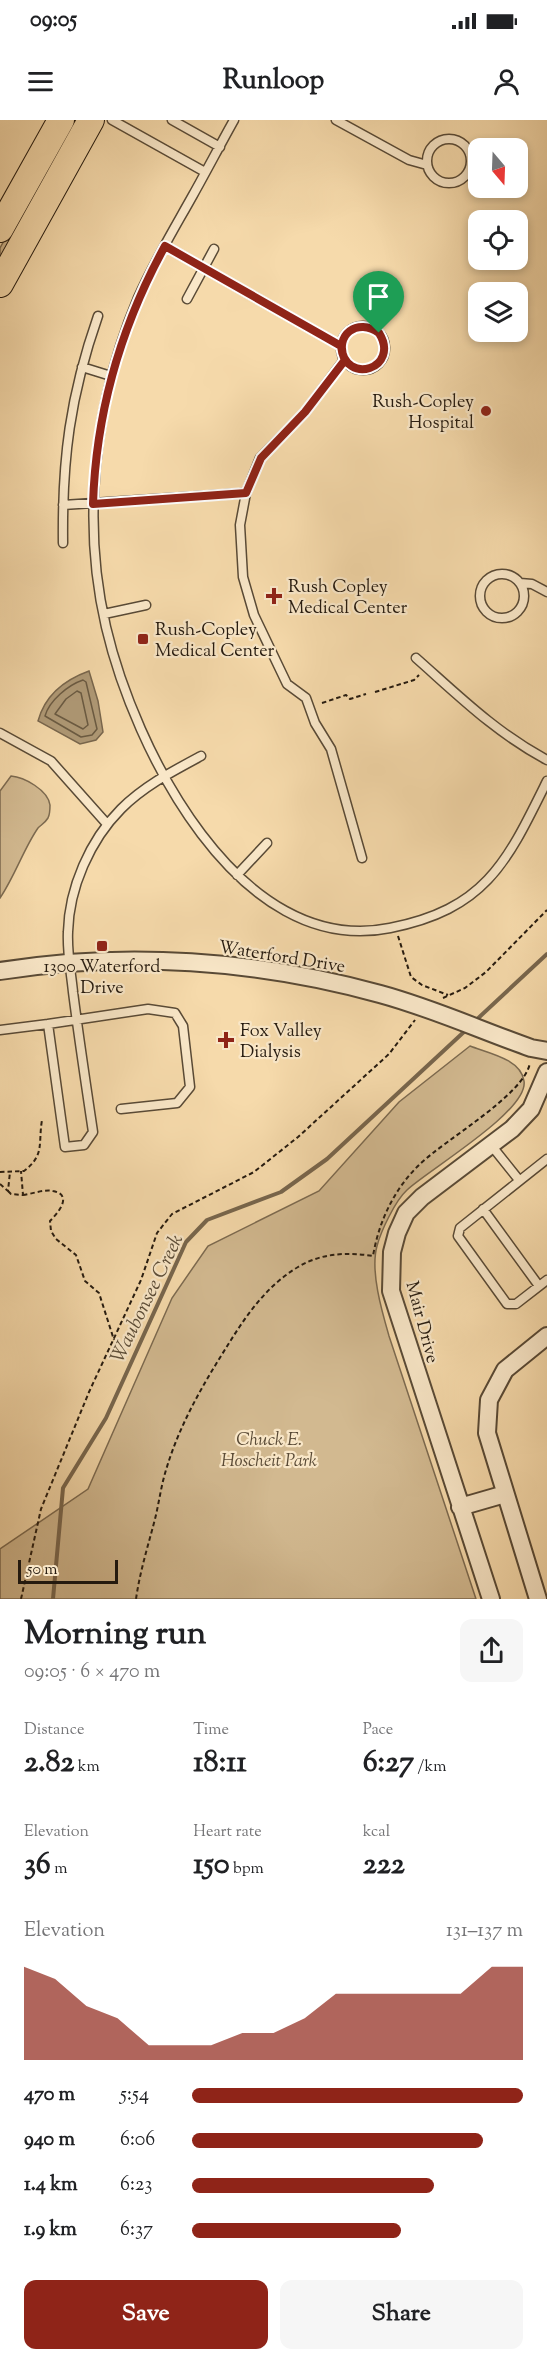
<!DOCTYPE html>
<meta charset="utf-8">
<style>
:root{--surface:#fff;--page:#f6f6f6;--text:#202124;--muted:#757577;--accent:#8f2418}
body{margin:0;font-family:"Sorts Mill Goudy",serif;background:var(--page);color:var(--text);height:100vh;display:flex;flex-direction:column;font-size:22px;white-space:nowrap}
*{box-sizing:border-box;margin:0}
p{font-size:20px;color:var(--muted)}
.icon{flex:none;width:33px;height:33px;fill:none;stroke:currentColor;stroke-width:2;stroke-linecap:round;stroke-linejoin:round}
.map{position:relative;height:1479px;overflow:hidden}
.panel{display:flex;flex-direction:column;background:var(--surface);flex:1}
.panel>*{flex:none}
.needle{width:39px;rotate:161deg}
.tools{position:absolute;left:468px;top:18px;display:grid;gap:12px}
.tools a{display:grid;place-items:center;width:60px;height:60px;border-radius:12px;background:var(--surface);box-shadow:0 3px 9px #0003;font-size:30px}
.scale{position:absolute;left:18px;bottom:15px;width:100px;box-sizing:border-box;padding-left:6px;border:3px solid #251a0f;border-top:0;font-size:16px;line-height:21px;white-space:nowrap;color:#251a0f;-webkit-text-stroke:4px #f9e7c8;paint-order:stroke}
.pin{position:absolute;display:grid;place-items:center;width:51px;height:51px;color:#fff;margin:-62px -26px;border-radius:50% 50% 50% 0;rotate:-45deg;box-shadow:0 0 6px #0007}
.pin .icon{rotate:45deg}
.round{display:grid;place-items:center;flex:none;width:63px;height:63px;border-radius:12px;background:var(--page)}
.headline{display:flex;align-items:center;justify-content:space-between;height:102px;padding:0 24px}
h1{font-size:33px;font-weight:800;line-height:45px}
.metrics{display:grid;grid-template-columns:repeat(3,1fr);gap:9px;height:102px;padding:6px 24px}
.metrics div{display:grid;align-content:center}
.metrics b{font-size:30px;font-weight:800}
.metrics small{font-size:16px;font-weight:400}
.metrics p{font-size:16px}
.chart{height:168px;padding:12px 24px}
.chart p{display:flex;justify-content:space-between}
.chart svg{width:100%;height:108px;margin-top:6px;fill:var(--accent);opacity:.7}
.action{display:flex;gap:12px;margin-top:auto;padding:12px 24px}
.action a{flex:1;height:69px;border-radius:12px;background:var(--accent);color:#fff;font-size:24px;font-weight:800;line-height:69px;text-align:center}
.action a+a{background:var(--page);color:var(--text)}
ul{padding:0 24px;list-style:none;font-size:20px}
li{display:grid;grid-template-columns:96px 72px 1fr;align-items:center;height:45px}
li i{height:15px;border-radius:8px;background:var(--accent)}
.status{display:flex;justify-content:space-between;align-items:center;height:42px;padding:0 30px;background:var(--surface);direction:ltr}
.status svg{height:16px;fill:currentColor}
header{display:flex;justify-content:space-between;align-items:center;height:78px;padding:0 24px;background:var(--surface);font-size:27px;font-weight:800}
.map>svg:first-child{display:block}
.green{fill:#d2b990;stroke:#7c6a50;stroke-width:1.5}
.water{fill:#af9976;stroke:#78664d;stroke-width:1.5}
.lines{fill:none;stroke-linecap:round;stroke-linejoin:round}
.shore{stroke:#6a5a42;stroke-width:1.5}
.stream{stroke:#78664d;stroke-width:4}
.service-casing{stroke:#594a36;stroke-width:11}
.minor-casing{stroke:#594a36;stroke-width:20}
.primary-casing{stroke:#251a0f;stroke-width:28}
.path{stroke:#251a0f;stroke-width:2;stroke-dasharray:4.5 3;stroke-linecap:butt}
.service{stroke:#f9e7c8;stroke-width:8}
.minor{stroke:#f9e7c8;stroke-width:16}
.primary{stroke:#f6daab;stroke-width:26}
.route-casing{stroke:#fff;stroke-width:12}
.route{stroke:#8f2418;stroke-width:8}
.poi-dot{fill:#8f2418;stroke:#f9e7c8;stroke-width:2}
.labels{text-anchor:middle;stroke-width:4.5;stroke-linejoin:round;paint-order:stroke}
.poi-label{font-size:18px;fill:#251a0f;stroke:#f9e7c8;text-anchor:start}
.street-label{font-size:18px;fill:#251a0f;stroke:#f9e7c8}
.park-label{font-size:18px;font-style:italic;fill:#594a36;stroke:#f9e7c8}
.water-label{font-size:20px;font-style:italic;fill:#5c4d38;stroke:#f9e7c8}
</style>
<div class="status"><b>09:05</b><svg viewBox="0 0 49 12"><path d="M0 12V9h3v3zM5 12V6h3v6zM10 12V3h3v9zM15 12V0h3v12zM26 1h20v11H26zM47 4h2v5h-2z"/></svg></div>
<header><svg class="icon" aria-label="menu" viewBox="0 0 24 24"><path d="M4 6h16M4 12h16M4 18h16"/></svg>Runloop<svg class="icon" aria-label="person" viewBox="0 0 24 24"><circle cx="12" cy="8" r="4"/><path d="M4 21q1-7 8-7t8 7"/></svg></header>
<div class="map">
<svg width="547" height="1479" viewBox="0 0 547 1479">
<rect width="100%" height="100%" fill="#f6daab"/>
<filter id="stains"><feTurbulence type="fractalNoise" baseFrequency=".00333" numOctaves="4"/><feColorMatrix values="0 0 0 0 .2 0 0 0 0 .09 0 0 0 0 .02 0 0 0 .5 -.17"/></filter>
<radialGradient id="worn" r=".72"><stop offset=".6" stop-color="#630" stop-opacity="0"/><stop offset="1" stop-color="#630" stop-opacity=".3"/></radialGradient>
<path class="green" d="M78,2L2,135L0,137V128L48,41Z
M11,656C24,657 48,670 50,685C50,689 50,694 48,698C45,703 41,705 38,708C24,728 15,756 0,778V671Z
M470,926C488,933 521,939 524,961C529,991 428,1050 407,1070C395,1081 381,1111 377,1126C370,1151 382,1192 389,1216L476,1479H0V1429L88,1369L172,1178L208,1126L319,1071L399,982Z"/>
<path class="water" d="M89,551L98,581L103,612L96,620L80,624L38,601C45,575 64,560 89,551Z"/>
<g class="lines">
<path class="shore" d="M83,560L86,562L97,609L92,615L81,617L45,596C49,581 68,565 83,560Z
M77,571L81,573L88,605L83,609L55,594L66,579Z"/>
<path class="stream" d="M474,902L547,834
M53,1479L63,1368L106,1298L186,1122L207,1100L281,1072L327,1039L466,910"/>
<defs>
<path id="service" d="M112,0L205,52
M172,0L220,27
M234,0C220,25 207,50 193,75C174,109 154,142 138,178C112,240 97,306 94,373C92,417 96,464 106,507C134,627 238,839 390,808C486,789 507,742 547,661
M336,0L409,40L427,45
M427 41a22 22 0 1 1 44 0a22 22 0 1 1-44 0Z
M165,126L341,226
M187,179L214,129
M341 228a22 22 0 1 1 44 0a22 22 0 1 1-44 0Z
M344,240L305,292L260,338L246,373L240,405L243,457L254,495L287,564L306,578L315,603L331,629L362,738
M82,247L111,256
M63,385L246,373
M63,423C62,339 70,276 98,196
M480 476a22 22 0 1 1 44 0a22 22 0 1 1-44 0Z
M520,463L532,464L547,472
M104,494L146,485
M416,538C459,576 495,612 547,640
M0,613L51,641L107,704
M237,755L267,723
M48,904L148,889L175,893L183,906L190,967L177,983L121,989
M0,910L48,904L65,1027L84,1025L93,1012C86,965 79,919 73,872C71,852 67,833 68,812C69,768 90,720 121,689C144,666 173,651 201,636
M491,1025L519,1060
M547,1039L460,1108L458,1116L507,1184H516L547,1160
M483,1089L539,1166"/>
<path id="minor" d="M0,851C125,831 258,840 380,874C432,888 480,910 531,928L547,931
M460,1387L505,1374
M491,1479L391,1171L392,1132L397,1113L406,1093L422,1077L512,1009L531,989L547,952
M538,1479L487,1313L489,1280L505,1250L547,1216"/>
<path id="primary" d="M0,109L61,0
M0,164L91,0"/>
</defs>
<use href="#service" class="service-casing"/>
<use href="#minor" class="minor-casing"/>
<use href="#primary" class="primary-casing"/>
<path class="path" d="M375,572L414,560L419,555
M322,583L346,575L350,579L366,574
M398,816L411,857L422,865L448,875
M443,878L465,868L486,852L547,790
M0,1052L24,1051C45,1035 38,1024 42,1000
M0,1064L8,1071L10,1052
M8,1071L11,1074L23,1075L21,1051
M23,1075C32,1074 44,1069 53,1071C74,1075 57,1094 50,1101L51,1111L56,1119L76,1135L85,1161L99,1173L114,1220
M21,1479L41,1389L89,1272L141,1160L157,1113L172,1094L254,1052L298,1017L389,934L415,900
M136,1479C140,1451 148,1426 155,1399C159,1383 161,1366 166,1350C179,1306 202,1266 226,1228C245,1197 266,1166 298,1147C321,1133 347,1132 373,1136C379,1101 394,1069 420,1044C446,1019 524,975 530,943"/>
<use href="#service" class="service"/>
<use href="#minor" class="minor"/>
<use href="#primary" class="primary"/>
</g>
<g class="lines">
<defs>
<path id="route" d="M379,213C358,197 333,215 345,240L305,292L261,338L246,373L93,384C96,292 121,206 165,126L341,226C345,267 401,248 379,213"/>
</defs>
<use href="#route" class="route-casing"/>
<use href="#route" class="route"/>
</g>
<g class="poi-dot">
<circle cx="486" cy="291" r="6"/>
<path d="M271 467h6v6h6v6h-6v6h-6v-6h-6v-6h6z"/>
<rect x="137" y="513" width="12" height="12" rx="3"/>
<rect x="96" y="820" width="12" height="12" rx="3"/>
<path d="M223 911h6v6h6v6h-6v6h-6v-6h-6v-6h6z"/>
</g>
<g class="labels">
<g class="poi-label">
<text x="474" y="287" text-anchor="end">Rush-Copley<tspan x="474" dy="21">Hospital</tspan></text>
<text x="288" y="472">Rush Copley<tspan x="288" dy="21">Medical Center</tspan></text>
<text x="155" y="515">Rush-Copley<tspan x="155" dy="21">Medical Center</tspan></text>
<text x="102" y="852" text-anchor="middle">1300 Waterford<tspan x="102" dy="21">Drive</tspan></text>
<text x="240" y="916">Fox Valley<tspan x="240" dy="21">Dialysis</tspan></text>
</g>
<g class="street-label">
<text transform="translate(282 836) rotate(9)" y="6">Waterford Drive</text>
<text transform="translate(423 1202) rotate(75)" y="6">Mair Drive</text>
</g>
<g class="park-label">
<text x="269" y="1325">Chuck E.<tspan x="269" dy="21">Hoscheit Park</tspan></text>
</g>
<g class="water-label">
<text transform="translate(146 1178) rotate(-64)" y="7">Waubonsee Creek</text>
</g>
</g>
<rect width="100%" height="100%" filter="url(#stains)"/>
<rect width="100%" height="100%" fill="url(#worn)"/>
</svg>
<div class="tools">
<a><svg class="needle" viewBox="-14 -14 28 28"><path d="M0-13l5 13h-10z" fill="#e53935"/><path d="M0 13l5-13h-10z" fill="#757577"/></svg></a>
<a><svg class="icon" aria-label="locate" viewBox="0 0 24 24"><circle cx="12" cy="12" r="6"/><path d="M12 2v4M12 18v4M2 12h4M18 12h4"/></svg></a>
<a><svg class="icon" aria-label="layers" viewBox="0 0 24 24"><path d="M12 4l9 5-9 5-9-5zM3 14l9 5 9-5"/></svg></a>
</div>
<div class="scale">50 m</div>
<div class="pin" style="left:379px;top:213px;background:#1e9e55"><svg class="icon" aria-label="arrive" viewBox="0 0 24 24"><path d="M6 21V4h12l-3 4 3 4H6"/></svg></div>
</div>
<section class="panel">
<div class="headline"><div><h1>Morning run</h1><p>09:05 · 6 × 470 m</p></div><a class="round"><svg class="icon" aria-label="share" viewBox="0 0 24 24"><path d="M12 15V3M7 8l5-5 5 5M5 13v7h14v-7"/></svg></a></div>
<div class="metrics">
<div><p>Distance</p><b>2.82<small> km</small></b></div>
<div><p>Time</p><b>18:11</b></div>
<div><p>Pace</p><b>6:27<small> /km</small></b></div>
</div>
<div class="metrics">
<div><p>Elevation</p><b>36<small> m</small></b></div>
<div><p>Heart rate</p><b>150<small> bpm</small></b></div>
<div><p>kcal</p><b>222</b></div>
</div>
<div class="chart"><p><span>Elevation</span>131–137 m</p>
<svg viewBox="0 0 160 44" preserveAspectRatio="none"><path d="M0 44V6L10 11L20 22L30 27L40 38L50 38L60 38L70 33L80 33L90 27L100 17L110 17L120 17L130 17L140 17L150 6L160 6V44z"/></svg>
</div>
<ul>
<li><b>470 m</b>5:54<i style="width:100%"></i></li>
<li><b>940 m</b>6:06<i style="width:88%"></i></li>
<li><b>1.4 km</b>6:23<i style="width:73%"></i></li>
<li><b>1.9 km</b>6:37<i style="width:63%"></i></li>
</ul>
<div class="action"><a>Save</a><a>Share</a></div>
</section>
